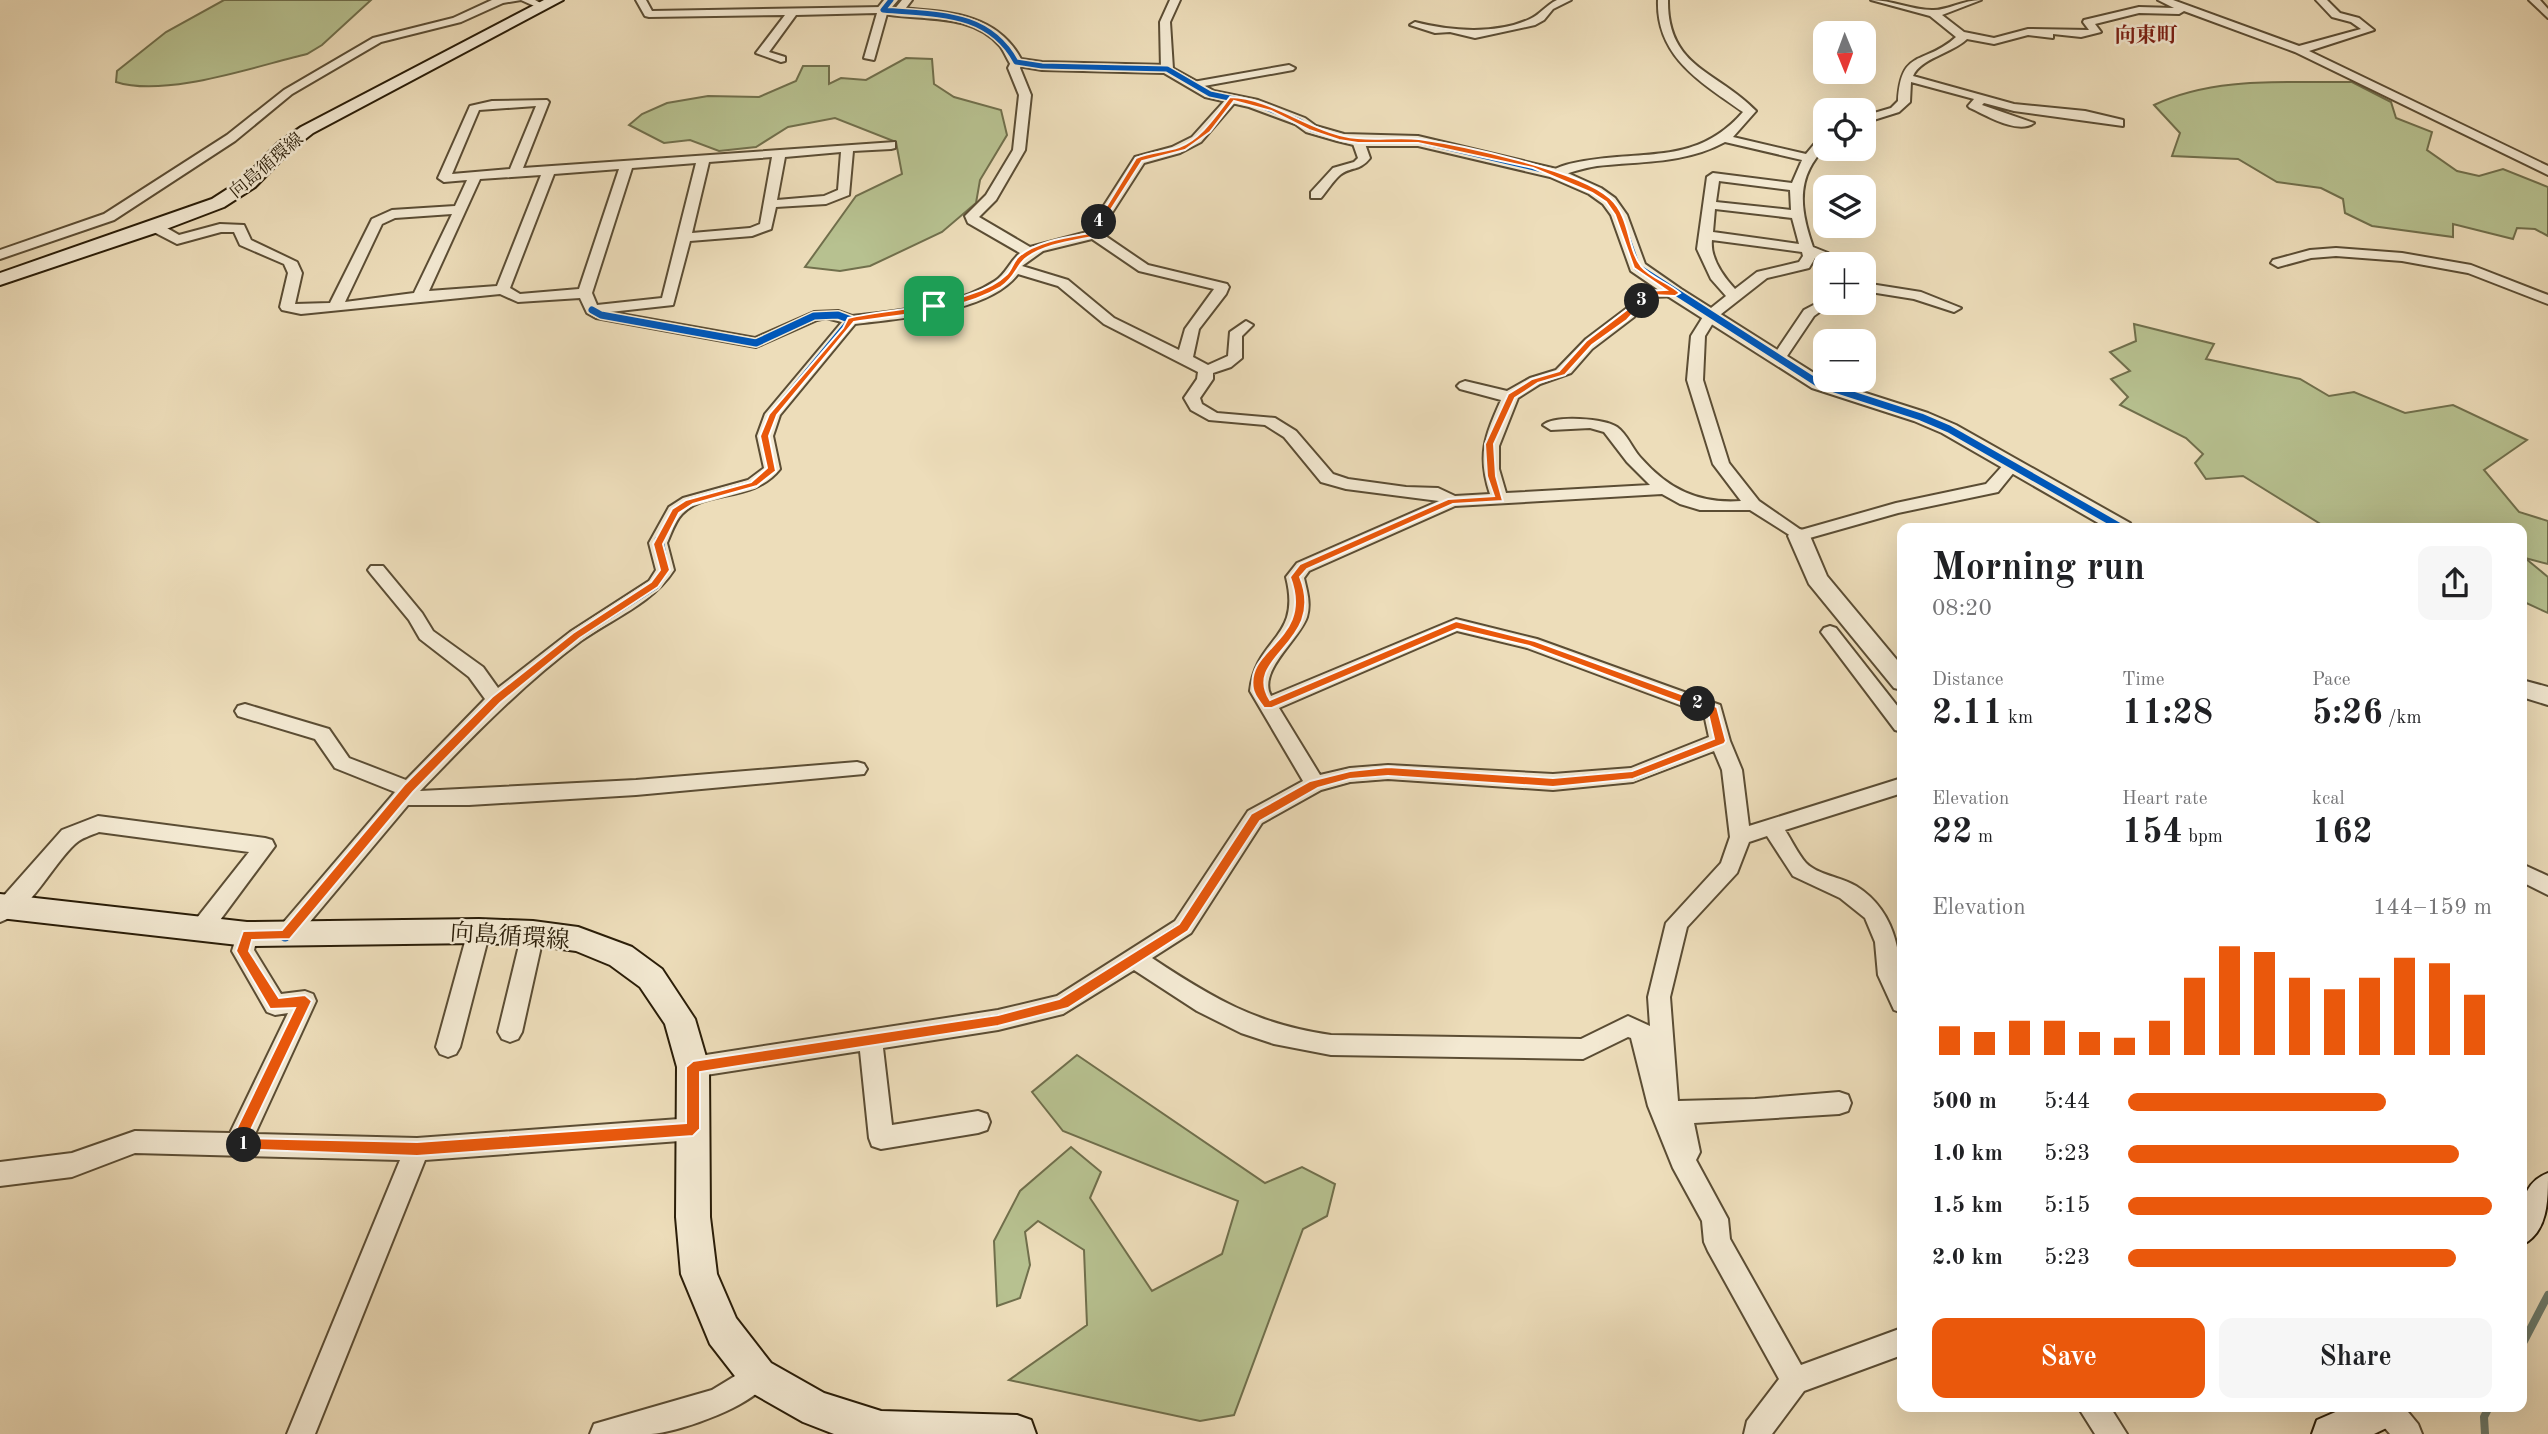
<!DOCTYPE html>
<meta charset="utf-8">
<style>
:root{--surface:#fff;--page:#f6f6f6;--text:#202124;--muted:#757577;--accent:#ea580c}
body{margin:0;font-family:"Old Standard TT","Noto Serif JP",serif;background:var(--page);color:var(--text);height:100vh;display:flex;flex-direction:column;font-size:26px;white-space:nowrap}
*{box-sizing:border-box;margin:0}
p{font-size:23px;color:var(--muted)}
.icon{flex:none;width:38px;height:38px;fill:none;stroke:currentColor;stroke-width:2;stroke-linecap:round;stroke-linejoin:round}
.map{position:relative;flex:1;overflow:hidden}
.panel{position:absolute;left:1897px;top:523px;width:630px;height:889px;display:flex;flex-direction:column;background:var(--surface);border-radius:14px;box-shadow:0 7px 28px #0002}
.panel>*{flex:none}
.needle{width:46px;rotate:179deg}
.controls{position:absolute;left:1813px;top:21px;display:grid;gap:14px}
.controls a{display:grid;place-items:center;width:63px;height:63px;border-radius:14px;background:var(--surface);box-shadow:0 7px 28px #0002;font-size:35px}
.pin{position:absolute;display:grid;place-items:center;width:60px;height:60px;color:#fff;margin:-30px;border-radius:14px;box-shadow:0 4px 10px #0006}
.km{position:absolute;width:35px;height:35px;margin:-18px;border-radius:50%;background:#222;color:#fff;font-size:19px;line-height:35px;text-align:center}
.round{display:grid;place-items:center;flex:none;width:74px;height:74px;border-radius:14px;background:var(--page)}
.overview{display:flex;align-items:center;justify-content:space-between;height:119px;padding:0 35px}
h1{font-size:38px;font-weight:700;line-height:52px}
.stats{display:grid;grid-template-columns:repeat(3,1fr);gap:10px;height:119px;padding:7px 35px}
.stats div{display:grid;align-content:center}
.stats b{font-size:35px;font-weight:700}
.stats small{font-size:19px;font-weight:400}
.stats p{font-size:19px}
.chart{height:196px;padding:14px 35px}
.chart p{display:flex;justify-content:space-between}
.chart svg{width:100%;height:126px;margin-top:7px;stroke:var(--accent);stroke-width:6}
.cta{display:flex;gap:14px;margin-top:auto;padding:14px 35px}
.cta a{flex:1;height:80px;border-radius:14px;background:var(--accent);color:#fff;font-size:28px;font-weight:700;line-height:80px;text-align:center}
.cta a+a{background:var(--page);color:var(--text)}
ul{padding:0 35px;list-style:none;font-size:23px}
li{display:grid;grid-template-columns:112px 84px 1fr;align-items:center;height:52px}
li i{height:18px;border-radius:9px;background:var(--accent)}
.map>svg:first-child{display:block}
.green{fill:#b7c190;stroke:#706f4c;stroke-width:2}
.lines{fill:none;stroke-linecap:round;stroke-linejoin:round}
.stream{stroke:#6d7c6d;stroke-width:8}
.minor-casing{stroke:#5b4d34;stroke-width:4}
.tertiary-casing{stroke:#5b4d34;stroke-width:4}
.secondary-casing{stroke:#2a1d08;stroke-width:4}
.minor{fill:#f3e9d2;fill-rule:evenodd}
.tertiary{fill:#f3e9d2;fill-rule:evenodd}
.secondary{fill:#f3e9d2;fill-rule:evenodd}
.cycleway-far3-casing{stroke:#f3e9d2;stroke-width:8}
.cycleway-far2-casing{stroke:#f3e9d2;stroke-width:10}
.cycleway-far1-casing{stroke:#f3e9d2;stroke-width:13}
.cycleway-casing{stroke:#f3e9d2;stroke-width:16}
.cycleway-far3{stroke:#0057b8;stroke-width:5}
.cycleway-far2{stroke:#0057b8;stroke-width:7}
.cycleway-far1{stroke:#0057b8;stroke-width:9}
.cycleway{stroke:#0057b8;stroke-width:11}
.route{fill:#ea580c;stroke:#fff;stroke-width:2;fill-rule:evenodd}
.labels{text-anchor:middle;stroke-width:5;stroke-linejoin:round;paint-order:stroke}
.far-street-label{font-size:18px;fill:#2a1d08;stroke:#f3e9d2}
.far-quarter-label{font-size:21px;font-weight:bold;fill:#7a1f14;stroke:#f3e9d2}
.near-street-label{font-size:24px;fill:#2a1d08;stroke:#f3e9d2}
</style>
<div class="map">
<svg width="2548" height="1434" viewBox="0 0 2548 1434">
<rect width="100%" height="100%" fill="#edddba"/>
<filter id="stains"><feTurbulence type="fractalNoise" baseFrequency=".00286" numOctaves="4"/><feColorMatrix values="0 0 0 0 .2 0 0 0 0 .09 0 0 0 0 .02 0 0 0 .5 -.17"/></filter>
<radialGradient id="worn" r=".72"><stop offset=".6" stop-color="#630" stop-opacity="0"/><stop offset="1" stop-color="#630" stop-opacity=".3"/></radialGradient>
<path class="green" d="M224,0H371L322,45L307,54C256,66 166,98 116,82L117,71L166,32Z
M906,58L932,59L934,84L954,97L1001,110L1007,135L980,180L976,203L942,232L870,266L840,271L805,267L856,196L902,174L896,142L835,118L788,127L756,147L719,151L690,140L664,143L629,125L642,114L667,103L708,96L759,97L796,81L803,66H829V84L841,78L866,80Z
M2352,82L2391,102L2396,118L2432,132L2427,150L2457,171L2479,176L2503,169L2548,187V236L2535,229L2517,228L2513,239L2453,224V237L2372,226L2345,213L2343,199L2321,188L2277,182L2238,159L2172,156L2180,133L2154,105C2215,76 2286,83 2352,82Z
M2134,324L2214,344L2206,359L2300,379L2329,396L2354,392L2405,413L2453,405L2527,440L2484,470L2519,512L2548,521V564L2525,558L2548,577V613L2522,601V528H2327L2243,476L2206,479L2195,463L2203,454L2186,438L2120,405L2128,397L2111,379L2130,371L2110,352L2136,341Z
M1077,1055L1265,1183L1302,1167L1335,1184L1327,1216L1303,1229L1234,1415L1200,1421L1009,1380L1087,1325L1084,1250L1038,1221L1025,1232L1030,1265L1020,1298L997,1306L994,1241L1020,1191L1071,1147L1101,1172L1090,1198L1152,1291L1222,1254L1238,1201L1063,1131L1032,1092Z"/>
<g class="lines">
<path class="stream" d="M2522,1345L2548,1295
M2485,1434L2484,1417L2489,1407"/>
<defs>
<path id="minor" d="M492,0H535L546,6L541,9L521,0L503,3L461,22L381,42L292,94L235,141L114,220L0,259V250L104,214L227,135L284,90L373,38L453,18Z
M636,0H646L652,11L883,7L888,10L874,60L864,58L877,13L796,15L769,52L785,57V61L781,62L756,53L785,15L649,17L645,16Z
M902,0H912L902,13H894L893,11Z
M1170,0H1180L1170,22L1173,69L1167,72L1161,69L1160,22Z
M1557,0H1571L1553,9L1544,20L1535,25L1475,38L1450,32L1435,33L1410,25L1415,22C1450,31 1496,35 1530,19C1541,14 1546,5 1557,0Z
M1658,0H1668C1667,68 1718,71 1756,111L1733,137L1806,154L1821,136L1825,135C1825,150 1816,156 1810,168C1797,193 1804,221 1813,247L1828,253L1830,264H1825V274L1818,270L1815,258L1809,268L1767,278L1716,318L1705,336L1703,380L1729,463L1759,501L1801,530L1896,503L1986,484L2005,463H2017L2019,466L1998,492L1898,513L1799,541L1750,510H1700L1680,504L1662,494L1455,506L1309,571L1304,578C1307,591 1311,603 1307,617C1300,639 1257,671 1271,696L1456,619L1537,639L1720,705L1730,741L1742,770L1749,826L1902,778V793L1785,830C1792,841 1798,854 1806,863C1818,875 1841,877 1856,886C1901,914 1902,965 1902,1013L1894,1010L1878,975L1875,942L1865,918L1840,898L1793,876L1767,836L1749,842L1737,873L1687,927L1670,997L1678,1101L1755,1099L1839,1092L1848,1095L1851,1103L1848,1111L1839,1114L1694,1123L1700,1152L1696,1160L1728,1219L1730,1239L1801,1365L1902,1328V1355L1804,1391L1772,1434H1744L1747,1421L1779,1379L1708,1251L1704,1242L1702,1221L1673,1168L1648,1106L1631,1038L1628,1037L1583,1059L1331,1055L1274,1044L1241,1033L1197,1011L1134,970L1063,1014L998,1030L883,1048L892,1125L978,1111L987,1114L990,1122L987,1130L978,1133L881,1149L872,1146L869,1138L860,1051L693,1077L685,1074L681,1067L685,1060L693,1057L998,1010L1057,996L1175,921L1248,811L1303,781L1250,691C1256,636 1302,640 1286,577L1297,563L1439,501L1346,489L1321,482L1284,437L1265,425L1209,420L1191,410L1184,398L1197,379L1198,372L1104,324L1058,286L1018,274C989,313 901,318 855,324L780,415L773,436L780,469C753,503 706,489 682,514C675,521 671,534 667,543L674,570C652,604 613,618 581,641C521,686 472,737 420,791L636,780L857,762L864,764L867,769L864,774L636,795L469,805H408L293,942L285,945L277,942L274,936L277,930L395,792L335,768L315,739L238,716L235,711L238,706L245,704L329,729L349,758L406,780L485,699L469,677L420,639L409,620L371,574L368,570L371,566H383L422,613L433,631L483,667L498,688L570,632L649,581L656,570L649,543L669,507L683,498L748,480L764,468L757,436L765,414L842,322L826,318L817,320L756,347L596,318L587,313L580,298L518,302L500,294L301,314L282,310L280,307L288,273L284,264L240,245L234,232H221L177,244L150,230V224H160L179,235L220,224L244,225L251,240L297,262L302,273L295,304L330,303L372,219L392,210L455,206L467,180L444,182L438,178L470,106L492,101L547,100L549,102L523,168L895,142V148L891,149L853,151L849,195L826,204L776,207L771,229L752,236L690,241L673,305L610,312L755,338L814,312L838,311L852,316C899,310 954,308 995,281C1006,274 1010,261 1020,253L968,223L965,216L986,195L1013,150L1019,95L1008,68L1012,60L1022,62L1020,68L1031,95L1025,150L996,200L979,217L1030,247L1087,232L1135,157L1172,147L1192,137L1228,97L1232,96L1238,99L1201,142L1180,153L1144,163L1101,230V233L1148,265L1227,284L1229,287L1226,294L1199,329L1193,357L1208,365L1228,356L1230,332L1246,321L1253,325L1242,336V358L1231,367L1213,373V379L1200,398L1202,404L1217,413L1275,418L1296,431L1333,474L1348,479L1406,487L1438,488L1455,496L1490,494C1477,455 1485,436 1501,400L1460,389L1457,386L1460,383L1465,381L1507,391L1530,378L1556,370L1586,339L1631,305L1642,290L1675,289L1680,290V296L1651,297L1634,317L1592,349L1571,373L1540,384L1518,398L1499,446V469L1506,493L1650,485L1627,462L1604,432L1590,428L1551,430L1543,425C1554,415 1604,418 1617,427C1627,434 1632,448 1640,457C1668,489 1698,504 1741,501L1713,464L1687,380L1691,336L1706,312L1726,296L1711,279L1697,249L1707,177L1713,173L1792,183L1802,160L1725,142C1684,164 1642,161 1597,166C1583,168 1569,173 1555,177L1549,173C1557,166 1572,163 1584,161C1645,150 1697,165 1743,112C1701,82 1656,57 1658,0ZM536,106L510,169L452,174L479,110ZM841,152L838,190L824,196L777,200L785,157ZM772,157L760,224L750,228L692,233L709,162ZM696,163L662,298L597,305L592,293L632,168ZM619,169L579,289L520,294L510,288L554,174ZM541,175L497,286L429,291L480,179ZM1719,181L1790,190L1791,210L1716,202ZM1715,209L1792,218L1799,244L1713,232ZM452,214L414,293L345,302L382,224L395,218ZM1092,239L1139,271L1214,289L1185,329L1179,350L1114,318L1068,280L1022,266L1043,251ZM1712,240L1802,252L1803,256L1799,262L1757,272L1735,289C1723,276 1710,258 1712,240ZM1457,631L1527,648L1704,714L1709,737L1631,768L1553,774L1388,765L1350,768L1320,775L1279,708ZM1714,751L1722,770L1730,837L1721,863L1666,923L1648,997L1650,1026L1628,1016L1581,1039L1331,1035C1256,1024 1214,999 1152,958L1191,933L1262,823L1321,790L1350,782L1388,779L1553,790L1633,782Z
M1871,0C1892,0 1911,10 1932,10C1946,11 1963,0 1981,0L1942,15L1964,32L1994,38L2028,29L2089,30L2083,22L2084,20L2139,7L2174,8L2158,0H2173L2299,46L2361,29L2351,22L2332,17L2316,0H2327L2340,13L2359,18L2374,30L2309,51L2548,166V175L2295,52L2184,11L2179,14L2139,13L2095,24L2101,32L2081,37L2053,34V38L2028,35L1994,44L1967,39C1951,54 1921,58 1913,76L2014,104L2085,111L2123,120V126L2014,111L1984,103L1982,105L2034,123C2018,135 1986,115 1970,108L1968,106L1974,99L1911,82L1910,102L1899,112L1864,123V116L1891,108L1898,101C1901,47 1924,66 1956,37L1930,16Z
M2529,0H2540L2548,9V18Z
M1289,65L1295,68L1293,70L1193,88L1187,85L1193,82Z
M1358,137L1364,141L1370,158C1359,172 1351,166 1340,175C1333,181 1327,191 1321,198H1311V192L1333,168L1354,162L1358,158L1352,141Z
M2336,248L2402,253L2471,265L2548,295V304L2468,273L2402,261L2336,256L2311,258L2278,267L2271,263L2273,260L2310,250Z
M1864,283L1921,292L1961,308L1954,312L1914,299L1864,291Z
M1825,299V303H1832L1814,316L1783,362H1773L1771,359L1804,310Z
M1830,626L1836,628L1902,712V732L1895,730L1824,636L1821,632L1824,628Z
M98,816L265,838L272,840L275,846L209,935L201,938L193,935L190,929L193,923L249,852L99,832C92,835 81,838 75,844C52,865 30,912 0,922V900L62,830Z
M2522,864L2548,876V895L2522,882Z
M479,922L487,925L490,931L460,1047L456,1054L448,1057L440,1054L436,1047L468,931L471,925Z
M533,924L541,927L544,933L522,1032L518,1039L510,1042L502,1039L498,1032L522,933L525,927Z
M247,925L255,928L258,934L254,950L281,994L305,991L313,994L316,1001L255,1134L417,1138L693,1118L702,1121L705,1129L702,1137L693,1140L425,1160L315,1434H287L400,1160L135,1153L72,1177L0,1186V1162L72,1153L135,1131L230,1133L288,1013L275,1015L267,1012L232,951L239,928Z
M758,1362L768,1366L772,1376C760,1404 681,1432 651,1434C631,1434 610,1434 590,1434L594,1424L712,1390Z
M2078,1407H2110L2127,1434H2095Z
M2375,1407H2404L2418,1424L2422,1434H2390L2378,1420Z"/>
<path id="tertiary" d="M884,0H898L892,7C941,12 995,10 1021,59L1042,62L1167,65L1214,91L1258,100L1305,118L1316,126L1344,134L1418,136L1561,170L1601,188L1615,198L1627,215L1645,264L1681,289L1825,380L1928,413L1956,425L2130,523L2133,528H2107L1942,433L1914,421L1812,388L1669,297L1631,271L1611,215L1603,204L1589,194L1550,177L1418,146H1358L1337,141L1306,132L1295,124L1249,107L1205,97L1164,73L1042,70L1011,65C1007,59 1004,51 1000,46C970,11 918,22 878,13L876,10Z
M1799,529L1807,531L1810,536L1827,576L1902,666V690L1894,688L1809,584L1788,536L1791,531Z
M2522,680L2548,687V705L2522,697Z"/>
<path id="secondary" d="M544,0H563L313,133L290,151L255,187L224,207L161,231L0,285V273L212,199L243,179L278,143L301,127Z
M0,894L247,922L479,919L533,921L578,927L632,947L662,969L695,1019L709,1067L710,1217L717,1274L736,1318L771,1363L824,1393L881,1411L1017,1415L1031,1420L1036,1434H834L803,1422L745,1389L710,1344L681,1274L676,1217L677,1067L665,1024L640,987L610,965L576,951L533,945L479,943L247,946L0,918Z
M2548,1173C2548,1201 2548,1232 2522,1245C2521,1217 2517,1185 2548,1173Z
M2347,1407H2409L2403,1420L2374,1434H2312L2317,1420Z"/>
</defs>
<use href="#minor" class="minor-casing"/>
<use href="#tertiary" class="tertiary-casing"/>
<use href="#secondary" class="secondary-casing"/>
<use href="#minor" class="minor"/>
<use href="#tertiary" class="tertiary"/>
<use href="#secondary" class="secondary"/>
<defs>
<path id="cycleway-far3" d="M891,0L883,10C934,15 988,10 1016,62L1042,66L1167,69L1210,94L1253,103L1300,121L1311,129L1342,138L1358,141H1418L1555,173L1595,191L1609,201L1619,215L1627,238"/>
<path id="cycleway-far2" d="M1626,236L1637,267L1819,384L1921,417L1949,429L2122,528
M592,310L601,315L756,343L814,316L838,315L851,320L773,414L765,436L772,469L754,484L689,502L675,511L658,542"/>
<path id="cycleway-far1" d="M288,933L409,789L496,700L576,636L655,585L665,570L659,540
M1174,933L1183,927L1255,817L1315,784L1350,775L1388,772L1553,782L1633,775L1720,741"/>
<path id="cycleway" d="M285,936L289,931
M693,1067L998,1020L1063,1004L1177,931"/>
</defs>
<use href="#cycleway-far3" class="cycleway-far3-casing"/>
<use href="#cycleway-far2" class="cycleway-far2-casing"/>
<use href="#cycleway-far1" class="cycleway-far1-casing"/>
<use href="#cycleway" class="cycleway-casing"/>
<use href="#cycleway-far3" class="cycleway-far3"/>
<use href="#cycleway-far2" class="cycleway-far2"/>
<use href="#cycleway-far1" class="cycleway-far1"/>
<use href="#cycleway" class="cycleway"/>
</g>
<path class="route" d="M1230,97C1271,98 1305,128 1344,136C1369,142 1394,136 1419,139C1462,145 1579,170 1610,198C1631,217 1627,248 1641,266C1650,277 1669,283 1680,293L1675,296L1650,295L1627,320L1592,345L1565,375L1538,383L1515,398L1494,444L1496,476L1503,501L1453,504L1307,569L1300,577C1327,644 1242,656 1270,700L1456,621L1535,641L1717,707L1726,741L1724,744L1633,779L1553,787L1388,776L1350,779L1318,788L1260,821L1188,931L1068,1008L998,1026L700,1072V1129L693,1136L417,1156L231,1149L229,1144L231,1140L295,1008L270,1009L236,951L243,931L282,930L404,785L492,697L573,633L651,582L660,570L653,544L672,509L686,500L751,482L767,468L760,436L769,414L843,328L848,318C888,309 931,309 970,294C983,290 997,284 1007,274C1012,269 1013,261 1019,256C1037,241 1068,237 1090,233L1136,158C1150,152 1165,152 1179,147C1201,139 1216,115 1230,97ZM1234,101L1271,111L1309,130L1339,140L1358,143H1418L1533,168L1592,193L1606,202L1615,215L1634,268L1666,290L1645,291L1638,301L1586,341L1559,371L1532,379L1508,394L1485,444L1487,476L1494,496L1448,499L1300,564L1290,577C1314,640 1245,647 1253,689C1254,696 1260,702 1264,708H1272L1457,629L1529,646L1708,713L1714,739L1632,771L1553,778L1388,767L1350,771L1310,781L1251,814L1179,924L1059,999L998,1015L693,1061L686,1067V1123L417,1142L247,1138L312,1001L305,995L279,998L249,951L252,940L290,939L413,792L500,703L580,638L658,587L670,570L663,544L679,513L693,504L757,486L776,471L769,436L777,415L854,322C902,314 959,312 1001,287C1015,278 1016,267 1025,259C1044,244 1074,241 1097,236L1098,230L1142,161L1185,150L1210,132Z"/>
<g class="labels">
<g class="far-street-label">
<text transform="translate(266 165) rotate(-40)" y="6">向島循環線</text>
</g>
<g class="far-quarter-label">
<text x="2146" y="42">向東町</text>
</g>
<g class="near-street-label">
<text transform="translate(510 936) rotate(4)" y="8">向島循環線</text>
</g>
</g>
<rect width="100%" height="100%" filter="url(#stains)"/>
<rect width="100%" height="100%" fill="url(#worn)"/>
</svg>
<div class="controls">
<a><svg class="needle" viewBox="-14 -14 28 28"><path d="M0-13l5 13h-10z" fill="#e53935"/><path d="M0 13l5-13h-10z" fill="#757577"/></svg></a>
<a><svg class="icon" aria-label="locate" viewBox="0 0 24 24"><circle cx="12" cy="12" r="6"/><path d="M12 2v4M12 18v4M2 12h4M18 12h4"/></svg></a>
<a><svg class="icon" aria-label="layers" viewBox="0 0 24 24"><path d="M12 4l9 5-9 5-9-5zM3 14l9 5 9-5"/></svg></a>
<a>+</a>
<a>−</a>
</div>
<div class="pin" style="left:934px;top:306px;background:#1e9e55"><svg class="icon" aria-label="arrive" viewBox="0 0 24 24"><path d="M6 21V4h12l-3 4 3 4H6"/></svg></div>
<b class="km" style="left:244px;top:1145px">1</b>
<b class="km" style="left:1698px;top:704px">2</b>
<b class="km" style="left:1642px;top:301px">3</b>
<b class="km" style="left:1099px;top:222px">4</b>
<section class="panel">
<div class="overview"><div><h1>Morning run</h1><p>08:20</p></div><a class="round"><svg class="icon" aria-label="share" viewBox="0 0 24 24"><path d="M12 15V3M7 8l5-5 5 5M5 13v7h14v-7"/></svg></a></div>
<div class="stats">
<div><p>Distance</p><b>2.11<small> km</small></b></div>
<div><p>Time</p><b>11:28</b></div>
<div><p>Pace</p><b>5:26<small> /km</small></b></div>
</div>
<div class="stats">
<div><p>Elevation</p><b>22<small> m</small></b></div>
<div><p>Heart rate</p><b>154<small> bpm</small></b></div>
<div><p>kcal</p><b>162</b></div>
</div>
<div class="chart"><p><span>Elevation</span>144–159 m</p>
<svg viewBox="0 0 160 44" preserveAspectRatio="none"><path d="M5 44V34M15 44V36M25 44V32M35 44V32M45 44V36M55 44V38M65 44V32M75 44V17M85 44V6M95 44V8M105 44V17M115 44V21M125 44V17M135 44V10M145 44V12M155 44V23"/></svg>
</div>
<ul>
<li><b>500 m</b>5:44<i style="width:71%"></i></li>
<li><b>1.0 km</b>5:23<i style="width:91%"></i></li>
<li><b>1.5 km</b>5:15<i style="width:100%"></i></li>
<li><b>2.0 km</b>5:23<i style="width:90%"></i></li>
</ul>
<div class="cta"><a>Save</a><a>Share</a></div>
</section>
</div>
